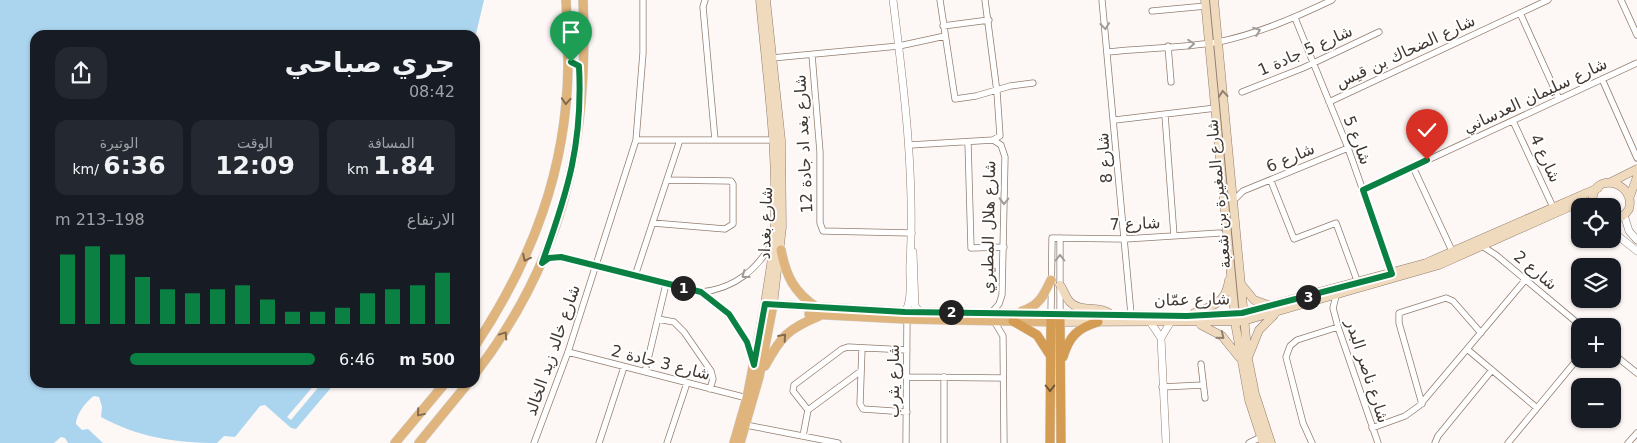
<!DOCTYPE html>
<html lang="ar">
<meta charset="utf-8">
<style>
:root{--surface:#171b24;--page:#242831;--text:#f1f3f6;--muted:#9ea1a6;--accent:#0b8043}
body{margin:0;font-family:"DejaVu Sans",Vazirmatn,sans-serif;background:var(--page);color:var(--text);direction:rtl;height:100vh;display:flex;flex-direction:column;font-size:19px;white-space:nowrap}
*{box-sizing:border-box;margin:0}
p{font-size:16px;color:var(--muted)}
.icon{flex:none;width:28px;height:28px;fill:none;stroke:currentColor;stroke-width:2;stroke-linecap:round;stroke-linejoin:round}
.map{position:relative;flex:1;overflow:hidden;direction:ltr}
.panel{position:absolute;left:30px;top:30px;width:450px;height:358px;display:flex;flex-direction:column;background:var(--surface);border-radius:15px;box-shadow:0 1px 4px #0004;direction:rtl}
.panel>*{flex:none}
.buttons{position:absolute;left:1571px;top:198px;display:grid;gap:10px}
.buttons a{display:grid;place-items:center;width:50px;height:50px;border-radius:10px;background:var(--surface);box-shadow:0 1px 4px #0004;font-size:25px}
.pin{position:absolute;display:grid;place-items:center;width:42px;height:42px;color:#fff;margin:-51px -21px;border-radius:50% 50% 50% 0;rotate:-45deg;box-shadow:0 0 5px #0007}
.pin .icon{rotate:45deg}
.km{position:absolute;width:25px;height:25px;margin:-12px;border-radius:50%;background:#222;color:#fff;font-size:14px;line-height:25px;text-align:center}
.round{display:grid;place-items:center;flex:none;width:52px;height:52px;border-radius:15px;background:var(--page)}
.headline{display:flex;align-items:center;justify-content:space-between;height:85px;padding:0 25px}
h1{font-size:28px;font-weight:700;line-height:38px}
.figures{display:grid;grid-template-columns:repeat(3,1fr);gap:8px;height:85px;padding:5px 25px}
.figures div{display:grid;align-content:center;border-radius:12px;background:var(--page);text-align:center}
.figures b{font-size:25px;font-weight:700}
.figures small{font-size:14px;font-weight:400}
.figures p{font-size:14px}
.chart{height:140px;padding:10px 25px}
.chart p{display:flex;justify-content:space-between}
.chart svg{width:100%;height:90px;margin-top:5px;stroke:var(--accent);stroke-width:6}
ul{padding:0 25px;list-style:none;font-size:16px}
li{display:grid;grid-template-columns:80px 60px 1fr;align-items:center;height:38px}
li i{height:12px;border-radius:6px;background:var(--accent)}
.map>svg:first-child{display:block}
.water{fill:#abd5ef}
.pier{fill:#fdf8f5}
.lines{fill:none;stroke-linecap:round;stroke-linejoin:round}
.minor-casing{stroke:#927d6f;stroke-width:7}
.tertiary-casing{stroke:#927d6f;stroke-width:8}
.secondary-casing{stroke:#927d6f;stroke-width:9}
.primary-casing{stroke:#d5d3d2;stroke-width:10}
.trunk-casing{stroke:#d5d3d2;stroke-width:10}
.minor{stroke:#fff;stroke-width:5.5}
.tertiary{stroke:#fff;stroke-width:7}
.secondary{stroke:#efdabe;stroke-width:8}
.primary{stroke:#dfb47d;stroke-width:9}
.trunk{stroke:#d49b52;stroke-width:9}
.oneway{stroke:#a09c98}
.oneway2{stroke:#908171}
.oneway3{stroke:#816a50}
.oneway4{stroke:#6e563c}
.route-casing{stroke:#fff;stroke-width:10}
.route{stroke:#0b8043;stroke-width:6}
.labels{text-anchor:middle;stroke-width:4;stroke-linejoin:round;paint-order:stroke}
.street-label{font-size:16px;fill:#423832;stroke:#fff}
</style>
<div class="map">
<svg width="1637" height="443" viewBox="0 0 1637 443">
<rect width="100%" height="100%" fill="#fdf8f5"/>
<path class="water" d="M0,0H484L475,38V35H35V382L105,383L112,387L119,382L335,383L296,429L291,428L265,405L260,406L235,437L224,436L217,443C176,443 137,437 101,417L102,407L99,397L94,396C86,401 76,415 76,424L82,430L88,429L103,443H68L65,438L61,437L54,443H0Z"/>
<path class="pier" d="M316,383H322L291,420L287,417Z"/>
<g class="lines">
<defs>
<path id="minor" d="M705,0L703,7L715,140
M940,0L955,99L976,96L1010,86L1033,83
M1102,0L1131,314
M1621,0L1637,35
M1152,11L1206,6
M1520,13L1559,99
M1295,18L1348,148L1392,273
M943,26L989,20
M1168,46L1171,82
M1108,52C1144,48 1182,48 1218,42C1258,34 1296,17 1332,0
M812,55L820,152V223L823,231L912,233
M772,58L899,46L945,36
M1602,79L1637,158
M1242,92L1303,68L1379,32
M1329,102L1548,0
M1165,115L1174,236
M1115,120L1216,108
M1513,121L1553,207
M636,140H773
M968,142L971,248L1004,247
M910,145L993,140L1000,136L997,92L985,0
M1413,167L1453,253
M1271,181L1294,239L1336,223L1358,283
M1363,190L1637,63
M1233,201L1243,191L1348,148
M653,223L725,229L733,224V184L731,181L667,180
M1060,238V314
M1482,246L1496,255L1581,326
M542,263L549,258L561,257L701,292C734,289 758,269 773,241
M635,276L680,140
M701,292C726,310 745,330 753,360
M1336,296L1333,308L1338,327L1378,443
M991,313L999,304L1002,295L1005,157L1001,145L993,140
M1051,314L1052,238L1125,239L1220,233
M658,319L674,322L684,332L711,371L713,379L710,389
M994,321L1003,336L1004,443
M862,348L860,404L863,409L907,412
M1467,349L1537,408
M568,352L747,398
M1612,353L1637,373
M1201,364L1205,398
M645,372L666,284
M907,377L1003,378
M1162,387L1203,385
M1422,404L1399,323V313L1446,298L1453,301L1481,333
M808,410L793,391L794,385L842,349L848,347L907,350
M808,410L861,371
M746,425L838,443
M1372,428L1405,416L1419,406L1526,279
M803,436L808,410
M534,443L568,352L636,140L643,53V0
M599,443L624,367
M667,443L687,383
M906,443L907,319
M944,443V377
M1249,443L1261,437
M1312,443L1303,423L1286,357L1290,346L1297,340L1338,327
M1435,443L1438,436L1492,370
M1508,443L1580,356
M1628,443L1637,433"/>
<path id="tertiary" d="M893,0C904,88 915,175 910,263C909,277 913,300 905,312
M1624,215L1629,231L1637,240
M1612,231L1637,251
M913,252L915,306L920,312
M1151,323L1161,338L1166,443
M1161,338L1170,323"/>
<path id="secondary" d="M760,0C767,78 779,158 774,236C773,259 768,282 765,304
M766,0L781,140L782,227L773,305
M1205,0L1236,328L1249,400L1263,443
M1214,0L1248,359L1255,394L1271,443
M1611,182L1637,169
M1630,196L1637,177
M1593,206C1587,170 1637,180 1629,209C1625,216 1619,219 1612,220
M1241,284L1254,300L1271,306
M1060,285C1064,290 1065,297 1070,302C1081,313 1097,305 1109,313
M1194,313C1213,306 1226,303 1229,280
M1060,314L1187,316L1242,313L1426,263L1598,188
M1060,322L1243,321L1439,265L1569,207L1580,204L1590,206
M1201,325L1222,336L1239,357
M1249,355L1259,330L1274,315"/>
<path id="primary" d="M781,250C786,276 794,292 816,307
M1022,311C1039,306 1044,295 1051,280
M809,314L905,319L1058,322
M475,346C532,260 567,170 568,65C568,43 567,22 566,0
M765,366C781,336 788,329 819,316
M475,374C563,259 589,144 583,0
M395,443L446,382
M419,443L469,382
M734,443L747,398L765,304L905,312L1057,314
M740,443L759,377L773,305"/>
<path id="trunk" d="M1060,314L1061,443
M1013,321L1037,335L1050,355
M1063,357C1069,337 1077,328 1098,322
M1050,443L1051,314"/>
</defs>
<use href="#minor" class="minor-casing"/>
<use href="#tertiary" class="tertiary-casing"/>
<use href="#secondary" class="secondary-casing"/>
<use href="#primary" class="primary-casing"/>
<use href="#trunk" class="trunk-casing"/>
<use href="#minor" class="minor"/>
<use href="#tertiary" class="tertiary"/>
<use href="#secondary" class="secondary"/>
<use href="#primary" class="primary"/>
<use href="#trunk" class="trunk"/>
</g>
<defs><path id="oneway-chevron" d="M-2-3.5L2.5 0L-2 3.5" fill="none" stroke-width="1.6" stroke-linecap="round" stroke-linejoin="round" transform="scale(1.25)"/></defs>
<g class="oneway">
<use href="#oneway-chevron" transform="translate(1105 26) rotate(84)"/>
<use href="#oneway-chevron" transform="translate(1257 31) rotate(-20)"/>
<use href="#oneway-chevron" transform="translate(1191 44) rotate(-4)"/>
<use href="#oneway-chevron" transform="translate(1004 201) rotate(91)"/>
<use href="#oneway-chevron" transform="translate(1060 258) rotate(-90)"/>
<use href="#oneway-chevron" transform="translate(745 275) rotate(143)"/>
</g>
<g class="oneway2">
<use href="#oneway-chevron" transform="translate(1223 94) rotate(-95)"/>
<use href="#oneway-chevron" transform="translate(1221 336) rotate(39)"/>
</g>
<g class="oneway3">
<use href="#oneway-chevron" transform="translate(566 101) rotate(94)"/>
<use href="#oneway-chevron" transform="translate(526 258) rotate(116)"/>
<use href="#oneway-chevron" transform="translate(504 335) rotate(-56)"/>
<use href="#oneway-chevron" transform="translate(783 337) rotate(-49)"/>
<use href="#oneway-chevron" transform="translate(420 413) rotate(130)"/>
</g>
<use class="oneway4" href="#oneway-chevron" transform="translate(1050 388) rotate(90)"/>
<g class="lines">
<defs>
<path id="route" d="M571,62L579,66C583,143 568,191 542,263L549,258L561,257L701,292L729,314L747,342L754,365L765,304L905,312L1187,316L1242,313L1392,274L1363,190L1427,160"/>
</defs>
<use href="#route" class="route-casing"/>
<use href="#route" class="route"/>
</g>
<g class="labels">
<g class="street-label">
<text transform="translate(1305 50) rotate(-24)" y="6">شارع 5 جادة 1</text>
<text transform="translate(1405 51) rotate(-25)" y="6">شارع الضحاك بن قيس</text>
<text transform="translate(1535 95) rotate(-25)" y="6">شارع سليمان العدساني</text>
<text transform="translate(1358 140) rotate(69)" y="6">شارع 5</text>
<text transform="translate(803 144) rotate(-93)" y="6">شارع بغد اد جادة 12</text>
<text transform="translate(1290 157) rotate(-23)" y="6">شارع 6</text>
<text transform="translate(1104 158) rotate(-95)" y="6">شارع 8</text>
<text transform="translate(1546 158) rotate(65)" y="6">شارع 4</text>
<text transform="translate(1218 194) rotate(-95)" y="6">شارع المغيرة بن شعبة</text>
<text transform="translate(765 223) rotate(-88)" y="6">شارع بغداد</text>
<text transform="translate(1135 223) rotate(-2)" y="6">شارع 7</text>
<text transform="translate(988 227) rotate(-89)" y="6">شارع هلال المطيري</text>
<text transform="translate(1536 270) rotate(40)" y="6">شارع 2</text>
<text transform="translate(1192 299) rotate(-1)" y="6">شارع عمّان</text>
<text transform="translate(552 350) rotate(-71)" y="6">شارع خالد زيد الخالد</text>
<text transform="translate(661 362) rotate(14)" y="6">شارع 3 جادة 2</text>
<text transform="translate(1368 371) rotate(72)" y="6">شارع ناصر البدر</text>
<text transform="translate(893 381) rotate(-90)" y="6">شارع يثرب</text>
</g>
</g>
</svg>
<div class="buttons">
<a><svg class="icon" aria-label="locate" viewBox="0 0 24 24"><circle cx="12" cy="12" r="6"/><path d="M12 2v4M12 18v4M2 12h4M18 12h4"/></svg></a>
<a><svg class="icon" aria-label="layers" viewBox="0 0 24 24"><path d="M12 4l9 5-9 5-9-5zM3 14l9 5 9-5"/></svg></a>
<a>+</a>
<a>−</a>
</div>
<div class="pin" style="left:571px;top:62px;background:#1e9e55"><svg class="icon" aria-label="arrive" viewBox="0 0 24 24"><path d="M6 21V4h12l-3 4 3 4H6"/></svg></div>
<div class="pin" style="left:1427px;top:160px;background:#d93025"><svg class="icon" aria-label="check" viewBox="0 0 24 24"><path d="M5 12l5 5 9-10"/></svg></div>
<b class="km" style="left:683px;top:288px">1</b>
<b class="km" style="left:951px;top:312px">2</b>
<b class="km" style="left:1308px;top:297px">3</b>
<section class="panel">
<div class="headline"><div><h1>جري صباحي</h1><p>08:42</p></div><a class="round"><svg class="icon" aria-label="share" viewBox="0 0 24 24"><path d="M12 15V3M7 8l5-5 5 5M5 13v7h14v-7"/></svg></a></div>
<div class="figures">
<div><p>المسافة</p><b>1.84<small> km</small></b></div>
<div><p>الوقت</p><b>12:09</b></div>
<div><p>الوتيرة</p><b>6:36<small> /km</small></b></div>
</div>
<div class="chart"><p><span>الارتفاع</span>198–213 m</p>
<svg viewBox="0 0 160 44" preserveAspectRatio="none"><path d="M5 44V10M15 44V6M25 44V10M35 44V21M45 44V27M55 44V29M65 44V27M75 44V25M85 44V32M95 44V38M105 44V38M115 44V36M125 44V29M135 44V27M145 44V25M155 44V19"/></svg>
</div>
<ul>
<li><b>500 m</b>6:46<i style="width:71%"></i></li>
</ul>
</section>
</div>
